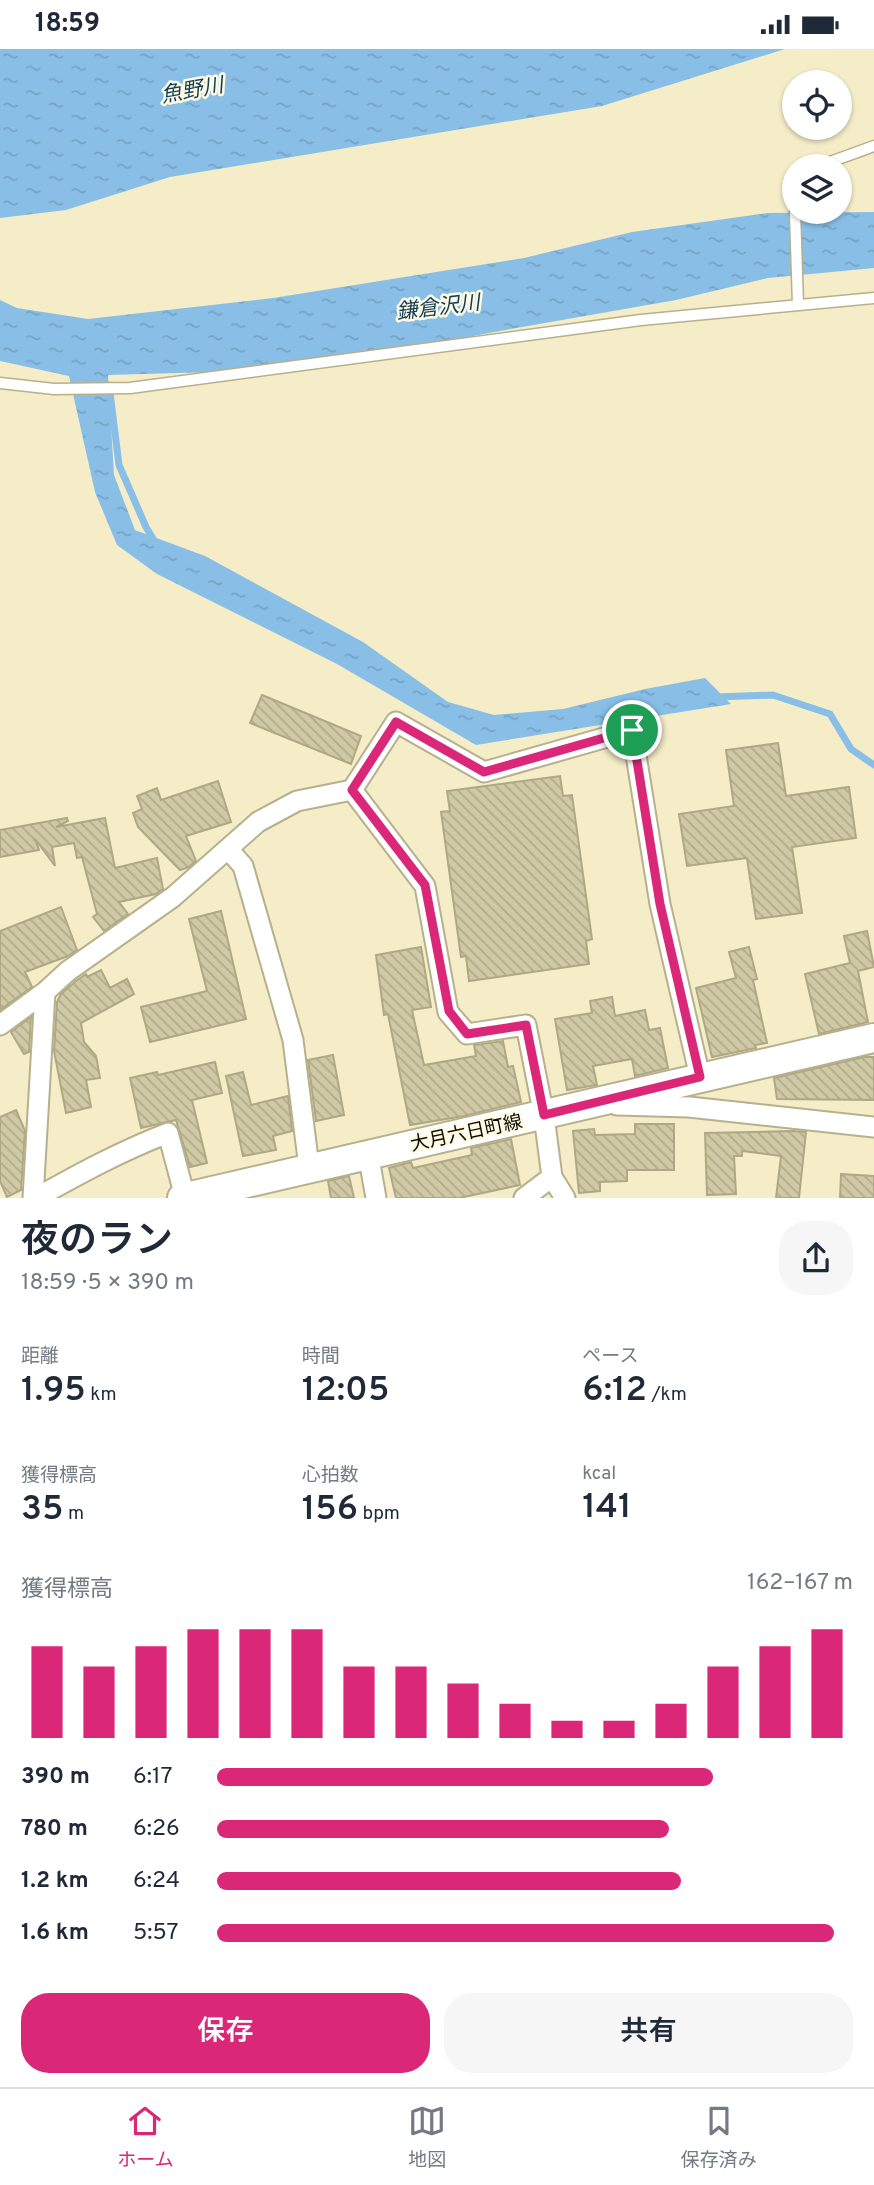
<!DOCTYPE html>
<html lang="ja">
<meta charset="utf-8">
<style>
:root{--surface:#fff;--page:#f6f6f7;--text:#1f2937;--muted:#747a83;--line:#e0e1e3;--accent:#db2777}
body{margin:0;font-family:Overpass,"Noto Sans JP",sans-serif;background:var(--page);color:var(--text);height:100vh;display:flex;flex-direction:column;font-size:26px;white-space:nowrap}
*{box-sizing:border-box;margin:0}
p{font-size:23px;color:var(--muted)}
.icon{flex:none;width:38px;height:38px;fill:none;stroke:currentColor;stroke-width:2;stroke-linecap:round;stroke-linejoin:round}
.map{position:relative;height:1149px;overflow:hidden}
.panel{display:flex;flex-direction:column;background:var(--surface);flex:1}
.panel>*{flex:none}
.fabs{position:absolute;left:782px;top:21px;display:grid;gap:14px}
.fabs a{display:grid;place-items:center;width:70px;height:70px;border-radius:50%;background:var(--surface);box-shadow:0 2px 5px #0004;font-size:35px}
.pin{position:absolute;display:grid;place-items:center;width:60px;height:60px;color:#fff;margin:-30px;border:4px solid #fff;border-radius:50%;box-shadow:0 2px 7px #0007}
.round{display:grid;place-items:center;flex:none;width:74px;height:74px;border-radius:28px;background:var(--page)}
.summary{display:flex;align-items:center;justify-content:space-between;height:119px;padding:0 21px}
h1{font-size:38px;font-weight:600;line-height:52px}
.stats{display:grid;grid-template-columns:repeat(3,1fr);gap:10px;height:119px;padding:7px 21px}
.stats div{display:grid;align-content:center}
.stats b{font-size:35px;font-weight:600}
.stats small{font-size:19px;font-weight:400}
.stats p{font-size:19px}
.chart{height:196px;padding:14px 21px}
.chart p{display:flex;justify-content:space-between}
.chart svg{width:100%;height:126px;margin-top:7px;stroke:var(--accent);stroke-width:6}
.action{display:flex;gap:14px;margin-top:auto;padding:14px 21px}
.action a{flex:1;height:80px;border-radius:28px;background:var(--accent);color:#fff;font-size:28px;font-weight:600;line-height:80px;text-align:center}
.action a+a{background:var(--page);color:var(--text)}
ul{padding:0 21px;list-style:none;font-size:23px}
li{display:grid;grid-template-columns:112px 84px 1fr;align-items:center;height:52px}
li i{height:18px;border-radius:9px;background:var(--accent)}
.status{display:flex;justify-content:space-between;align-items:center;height:49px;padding:0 35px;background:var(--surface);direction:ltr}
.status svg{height:19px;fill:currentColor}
.tab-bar{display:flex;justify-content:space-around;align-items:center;height:98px;border-top:2px solid var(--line);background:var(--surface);font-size:19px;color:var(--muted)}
.tab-bar a{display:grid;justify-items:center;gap:4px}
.tab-bar .active{color:var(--accent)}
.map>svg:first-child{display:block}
.water{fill:url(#water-ripples)}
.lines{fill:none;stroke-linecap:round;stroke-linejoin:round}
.stream{stroke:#89bfe7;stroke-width:7}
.building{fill:url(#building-back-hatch);stroke:#aea884;stroke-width:2}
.service-casing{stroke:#b7b08c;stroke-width:13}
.minor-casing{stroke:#b7b08c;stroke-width:23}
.secondary-casing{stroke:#b7b08c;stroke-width:32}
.service{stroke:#fff;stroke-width:10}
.minor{stroke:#fff;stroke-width:19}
.secondary{stroke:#fff;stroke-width:28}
.route-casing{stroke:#fff;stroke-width:14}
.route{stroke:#db2777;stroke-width:9}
.labels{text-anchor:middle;stroke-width:5;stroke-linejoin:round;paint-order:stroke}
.street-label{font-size:19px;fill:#0f0c02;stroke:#fefae3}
.water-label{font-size:21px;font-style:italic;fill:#133d59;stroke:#fefae3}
</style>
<div class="status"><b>18:59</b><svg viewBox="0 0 49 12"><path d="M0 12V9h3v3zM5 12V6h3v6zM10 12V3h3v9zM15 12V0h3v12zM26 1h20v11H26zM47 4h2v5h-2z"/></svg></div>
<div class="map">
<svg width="874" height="1149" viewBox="0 0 874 1149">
<defs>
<pattern id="water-ripples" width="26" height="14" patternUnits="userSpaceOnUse" patternTransform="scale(1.75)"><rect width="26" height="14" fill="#89bfe7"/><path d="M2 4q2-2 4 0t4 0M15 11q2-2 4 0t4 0" fill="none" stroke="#75a3c4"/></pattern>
<pattern id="building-back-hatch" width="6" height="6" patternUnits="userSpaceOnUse" patternTransform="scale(1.75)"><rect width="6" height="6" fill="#d0c9a5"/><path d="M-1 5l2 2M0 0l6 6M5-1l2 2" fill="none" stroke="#b1ab8c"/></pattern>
</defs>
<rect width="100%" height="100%" fill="#f4edc7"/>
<path class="water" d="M0,0H785L602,57L170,128L66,161L0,169Z
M874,163V219L768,229L676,251L483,285L313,320L108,326L114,426L135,481L205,507L363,593L448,653L494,666L563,660L645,640L705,629L731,655L476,696L337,615L157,525L117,496L95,443L69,327L0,312V251L17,259L88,270L273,249L524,209L632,183L767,164Z"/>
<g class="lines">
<path class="stream" d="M109,336L119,416L146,478L155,493
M717,648L773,646L830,665L851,700L874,716"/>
</g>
<path class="building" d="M262,646L361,687L351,715L250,674Z
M778,694L786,747L849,738L856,789L792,798L802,864L756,870L747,809L687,817L679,765L734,757L726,701Z
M560,727L563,747L572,746L592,890L586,892L589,915L469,932L466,907L461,908L441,763L450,762L447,742Z
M218,732L231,773L186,787L196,812L189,818L180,821L138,778L133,764L142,760L137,747L157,739L161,751Z
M67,769L68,772L56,778L105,769L115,819L157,809L163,840L156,845L119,853L128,865L104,882L93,868L97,865L82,808L77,809L74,794L52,798L55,817L35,790L39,801L0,808V781Z
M61,858L77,901L68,907L25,923L32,938L0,961V882Z
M221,862L246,970L150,993L141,958L207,942L189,870Z
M867,882L874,918L858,922L868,973L819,985L805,925L850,914L844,887Z
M421,898L431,958L412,961L424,1016L476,1007L474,996L503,992L508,1018L513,1017L521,1053L464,1067L410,1076L388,965L384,966L376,906Z
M749,898L757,930L753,931L767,994L755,996L756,999L712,1008L696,939L736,929L729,903Z
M101,921L110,939L127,930L134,945L81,974L84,993L96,1007L100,1029L86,1031L91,1058L66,1064L54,1002L57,953L61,945L76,932L86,925L87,928Z
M612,948L615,967L645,961L649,981L660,979L668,1019L635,1027L632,1010L593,1017L597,1036L567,1041L555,970L592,964L590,952Z
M31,968L29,1003L24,1005L11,983Z
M333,1006L344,1066L316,1072L308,1011Z
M864,1008H874V1051L777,1050L774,1029Z
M215,1013L222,1044L192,1051L207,1114L190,1118L176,1071L141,1079L130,1029L157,1023L158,1026Z
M243,1023L251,1056L288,1047L292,1082L273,1087L276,1101L243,1107L226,1027Z
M16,1061L25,1082L21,1141L7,1148L0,1132V1068Z
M635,1075H674V1121H627V1132L600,1133V1142L579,1144L573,1082L594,1080L595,1086L635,1085Z
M793,1082L806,1083L799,1149H776L781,1107L742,1102V1107H734L736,1145L707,1146L705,1084Z
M511,1090L520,1136L459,1149H396L389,1119L411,1113L413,1119L472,1106L471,1099Z
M841,1125L874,1127V1149H840Z
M349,1127L354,1149H331L328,1132Z"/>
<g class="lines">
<defs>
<path id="service" d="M819,117L874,97
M795,163L798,256
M0,334L54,340L130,339L641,271L874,249"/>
<path id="minor" d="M228,800L243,817L293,991L309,1118
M0,976L45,943
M617,1056L689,1058L874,1078
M368,1104L376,1149
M552,1128L565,1149
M33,1149L45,943L68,922L173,848L258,773L297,752L352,741
M36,1149C79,1125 121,1102 168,1084L185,1148
M524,1149L552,1128L544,1067L526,976L467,985L448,963L425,837L352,741L396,673L484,723L632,681L660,855L700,1028"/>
<path id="secondary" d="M182,1149L874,989"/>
</defs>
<use href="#service" class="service-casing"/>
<use href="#minor" class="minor-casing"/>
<use href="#secondary" class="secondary-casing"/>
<use href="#service" class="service"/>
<use href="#minor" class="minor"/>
<use href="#secondary" class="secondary"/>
</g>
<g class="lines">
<defs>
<path id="route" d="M396,673L484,723L632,681L660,855L700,1028L544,1066L526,976L467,985L449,962L425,836L352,741Z"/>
</defs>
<use href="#route" class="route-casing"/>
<use href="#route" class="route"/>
</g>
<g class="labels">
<g class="street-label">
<text transform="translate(466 1083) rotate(-12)" y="7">大月六日町線</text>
</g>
<g class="water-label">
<text transform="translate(192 41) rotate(-10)" y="7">魚野川</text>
<text transform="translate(438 258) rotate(-7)" y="7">鎌倉沢川</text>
</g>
</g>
</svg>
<div class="fabs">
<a><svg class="icon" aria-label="locate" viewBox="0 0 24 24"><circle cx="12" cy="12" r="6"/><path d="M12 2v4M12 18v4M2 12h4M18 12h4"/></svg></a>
<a><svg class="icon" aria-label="layers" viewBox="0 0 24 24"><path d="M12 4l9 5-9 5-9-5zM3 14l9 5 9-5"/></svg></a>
</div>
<div class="pin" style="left:632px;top:681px;background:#1e9e55"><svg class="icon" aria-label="arrive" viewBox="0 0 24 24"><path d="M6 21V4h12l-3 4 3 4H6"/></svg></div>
</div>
<section class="panel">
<div class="summary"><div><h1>夜のラン</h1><p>18:59 · 5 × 390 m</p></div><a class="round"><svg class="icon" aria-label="share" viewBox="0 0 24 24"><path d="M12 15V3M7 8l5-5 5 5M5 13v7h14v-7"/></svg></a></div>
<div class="stats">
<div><p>距離</p><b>1.95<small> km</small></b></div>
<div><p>時間</p><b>12:05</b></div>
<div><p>ペース</p><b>6:12<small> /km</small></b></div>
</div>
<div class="stats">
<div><p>獲得標高</p><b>35<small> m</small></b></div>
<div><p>心拍数</p><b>156<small> bpm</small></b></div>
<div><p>kcal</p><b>141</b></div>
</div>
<div class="chart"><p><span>獲得標高</span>162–167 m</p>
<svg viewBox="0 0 160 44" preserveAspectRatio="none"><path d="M5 44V12M15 44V19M25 44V12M35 44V6M45 44V6M55 44V6M65 44V19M75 44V19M85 44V25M95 44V32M105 44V38M115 44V38M125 44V32M135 44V19M145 44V12M155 44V6"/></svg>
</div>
<ul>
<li><b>390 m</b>6:17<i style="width:78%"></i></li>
<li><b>780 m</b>6:26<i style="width:71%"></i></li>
<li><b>1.2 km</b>6:24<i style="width:73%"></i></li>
<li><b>1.6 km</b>5:57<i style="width:97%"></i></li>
</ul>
<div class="action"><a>保存</a><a>共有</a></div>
</section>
<nav class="tab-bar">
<a class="active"><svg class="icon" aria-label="home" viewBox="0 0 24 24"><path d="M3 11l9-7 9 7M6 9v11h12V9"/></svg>ホーム</a>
<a><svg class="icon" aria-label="map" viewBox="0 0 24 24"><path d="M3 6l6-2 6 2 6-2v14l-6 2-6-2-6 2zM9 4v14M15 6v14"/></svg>地図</a>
<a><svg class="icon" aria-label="saved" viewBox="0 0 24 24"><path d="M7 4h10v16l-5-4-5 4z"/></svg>保存済み</a>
</nav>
